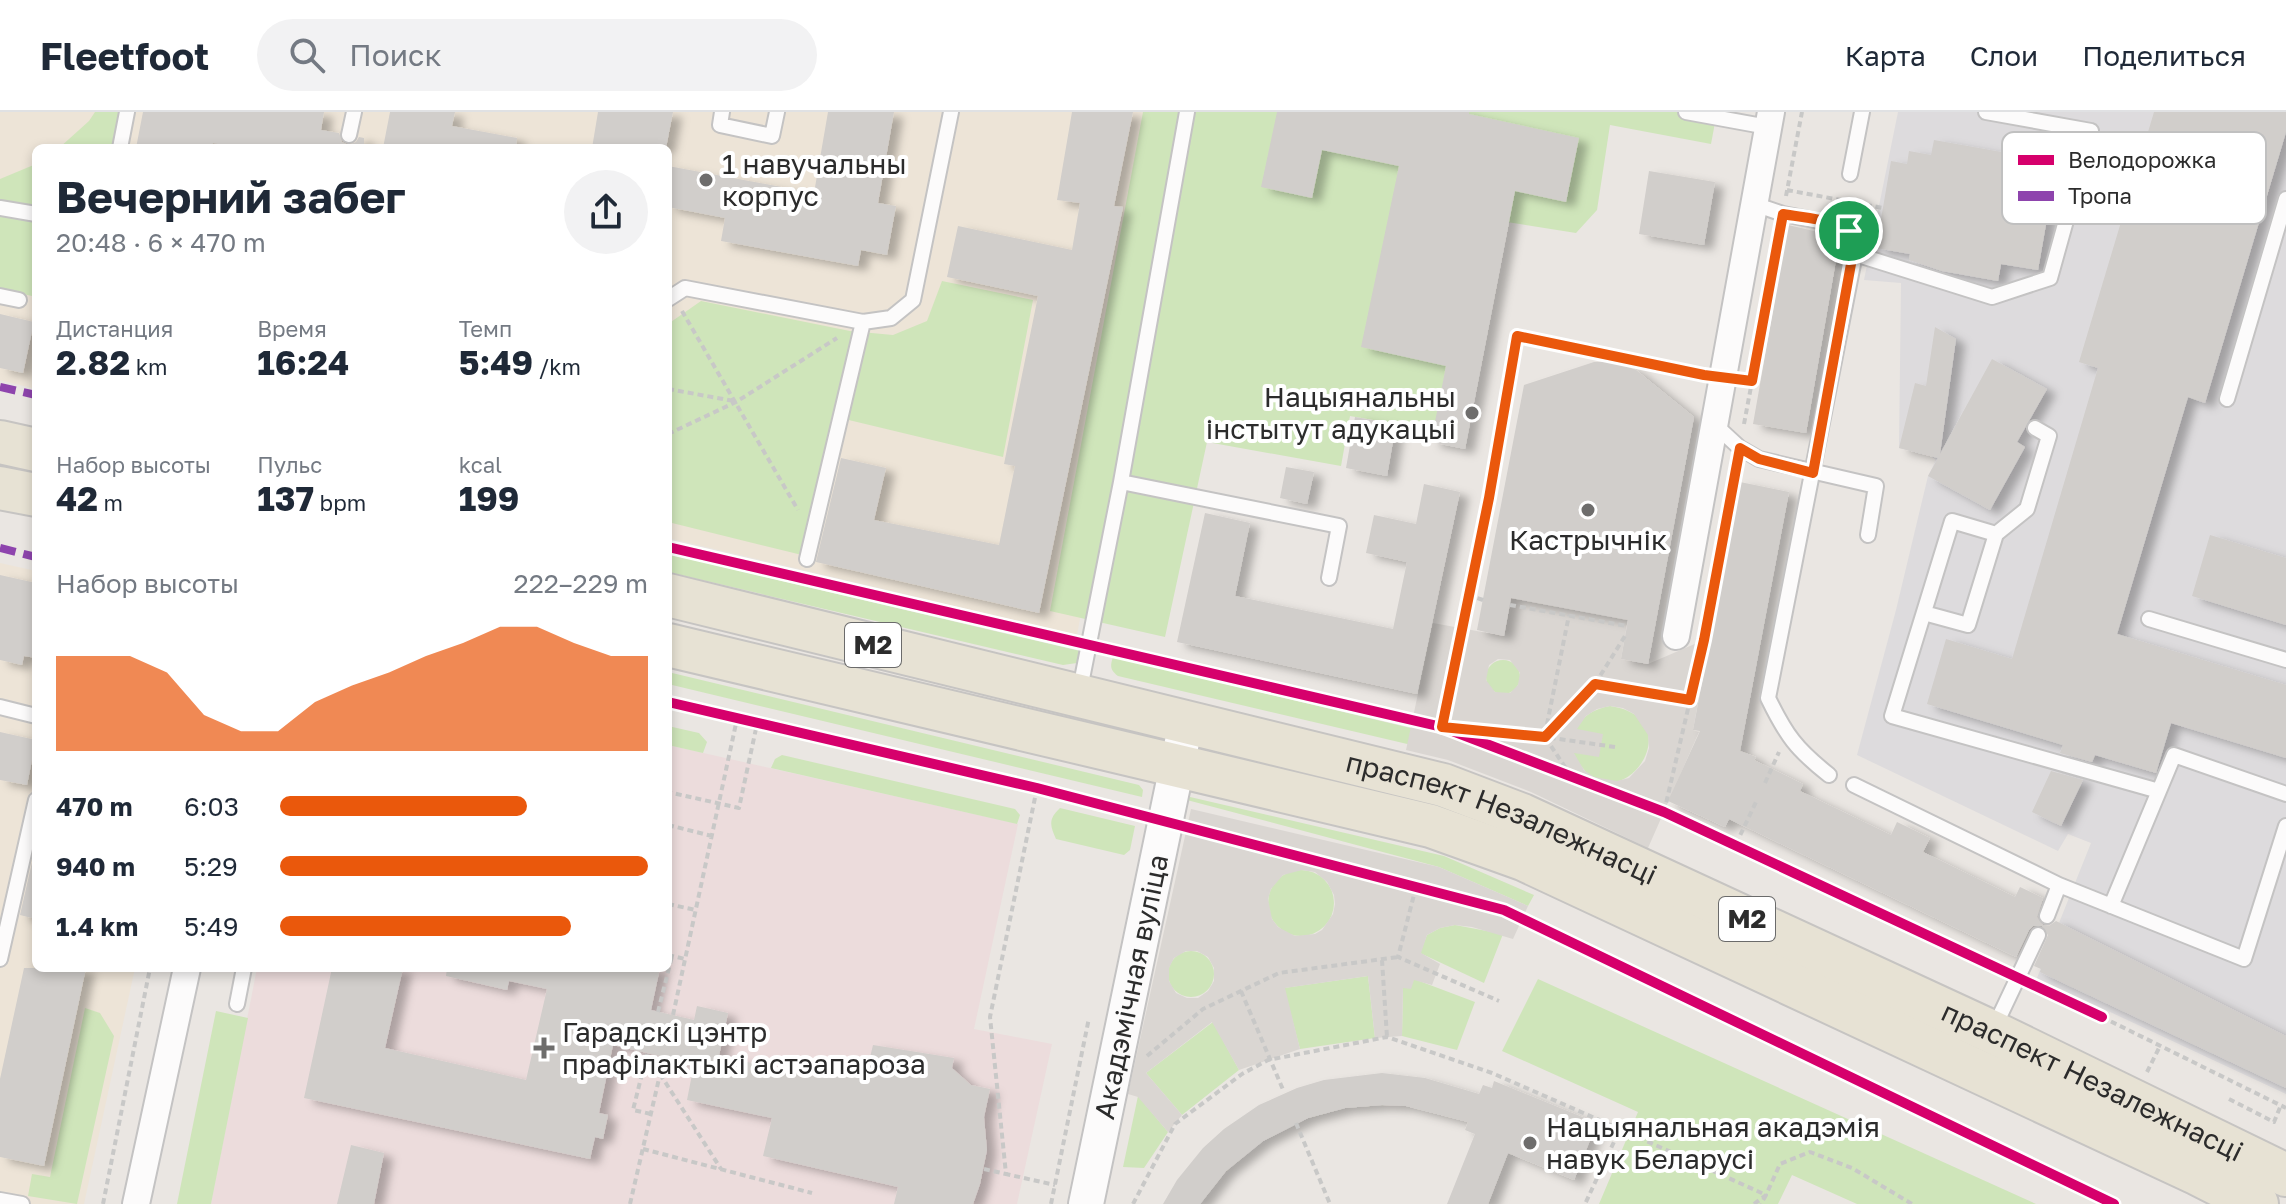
<!DOCTYPE html>
<html lang="ru">
<meta charset="utf-8">
<style>
:root{--surface:#fff;--page:#f2f2f3;--text:#1f2937;--muted:#747a83;--line:#e0e1e3;--accent:#ea580c}
body{margin:0;font-family:"Golos Text",sans-serif;background:var(--page);color:var(--text);height:100vh;display:flex;flex-direction:column;font-size:30px;white-space:nowrap}
*{box-sizing:border-box;margin:0}
p{font-size:26px;color:var(--muted)}
.icon{flex:none;width:44px;height:44px;fill:none;stroke:currentColor;stroke-width:2;stroke-linecap:round;stroke-linejoin:round}
.map{position:relative;flex:1;overflow:hidden}
.panel{position:absolute;left:32px;top:32px;width:640px;height:828px;display:flex;flex-direction:column;background:var(--surface);border-radius:12px;box-shadow:0 4px 12px #0003}
.panel>*{flex:none}
.pin{position:absolute;display:grid;place-items:center;width:68px;height:68px;color:#fff;margin:-34px;border:4px solid #fff;border-radius:50%;box-shadow:0 2px 8px #0007}
.round{display:grid;place-items:center;flex:none;width:84px;height:84px;border-radius:42px;background:var(--page)}
.head{display:flex;align-items:center;justify-content:space-between;height:136px;padding:0 24px}
h1{font-size:44px;font-weight:700;line-height:60px}
.figures{display:grid;grid-template-columns:repeat(3,1fr);gap:12px;height:136px;padding:8px 24px}
.figures div{display:grid;align-content:center}
.figures b{font-size:34px;font-weight:700}
.figures small{font-size:22px;font-weight:400}
.figures p{font-size:22px}
.chart{height:224px;padding:16px 24px}
.chart p{display:flex;justify-content:space-between}
.chart svg{width:100%;height:144px;margin-top:8px;fill:var(--accent);opacity:.7}
ul{padding:0 24px;list-style:none;font-size:26px}
li{display:grid;grid-template-columns:128px 96px 1fr;align-items:center;height:60px}
li i{height:20px;border-radius:10px;background:var(--accent)}
header{display:flex;align-items:center;gap:48px;box-sizing:border-box;height:112px;padding:0 40px;background:var(--surface);border-bottom:2px solid var(--line)}
header strong{font-size:38px}
nav{display:flex;gap:44px;margin-inline-start:auto;font-size:28px}
.search{width:560px;height:72px;background:var(--page);display:flex;align-items:center;gap:20px;box-sizing:border-box;padding:0 28px;border-radius:44px;color:var(--muted);font-size:30px}
.map>svg:first-child{display:block}
.industrial{fill:#dddbdd}
.education{fill:#ede4d7}
.medical{fill:#ecdcdc}
.green{fill:#cfe5ba}
.plaza{fill:#dad6d2;fill-rule:evenodd}
.building{fill:#d1cecb;filter:url(#shadow)}
.lines{fill:none;stroke-linecap:round;stroke-linejoin:round}
.service-casing{stroke:#c4c3c3;stroke-width:18}
.minor-casing{stroke:#c4c3c3;stroke-width:30}
.tertiary-casing{stroke:#c4c3c3;stroke-width:38}
.primary-casing{stroke:#c6c4c2;stroke-width:46}
.path{stroke:#c8c8c7;stroke-width:4;stroke-dasharray:6 4;stroke-linecap:butt}
.service{stroke:#fcfbfb;stroke-width:14}
.minor{stroke:#fcfbfb;stroke-width:26}
.tertiary{stroke:#fcfbfb;stroke-width:34}
.primary{stroke:#e7e2d4;stroke-width:42}
.quiet{stroke:#8e44ad;stroke-width:8;stroke-dasharray:16 8;stroke-linecap:butt}
.cycleway-casing{stroke:#fff;stroke-width:15}
.cycleway{stroke:#d6006c;stroke-width:10}
.route-casing{stroke:#fff;stroke-width:16}
.route{stroke:#ea580c;stroke-width:10}
.poi-dot{fill:#6e6d6c;stroke:#fff;stroke-width:3}
.labels{text-anchor:middle;stroke-width:8;stroke-linejoin:round;paint-order:stroke}
.shield{fill:#fff;stroke:#6b6b6b;stroke-width:2}
.shield-label{font-size:26px;font-weight:bold;fill:#2c2c2c}
.poi-label{font-size:28px;fill:#2c2c2c;stroke:#fff;text-anchor:start}
.street-label{font-size:28px;fill:#2c2c2c;stroke:#fff}
.key{fill:#fff;stroke:#c0c0c0;stroke-width:2}
.key-label{font-size:22px;fill:#2c2c2c}
</style>
<header>
<strong>Fleetfoot</strong>
<div class="search"><svg class="icon" aria-label="search" viewBox="0 0 24 24"><circle cx="10" cy="10" r="6"/><path d="M15 15l6 6"/></svg>Поиск</div>
<nav><a>Карта</a><a>Слои</a><a>Поделиться</a></nav>
</header>
<div class="map">
<svg width="2286" height="1092" viewBox="0 0 2286 1092">
<defs>
<filter id="shadow"><feDropShadow dx="9" dy="5" stdDeviation="4" flood-color="#0004"/></filter>
</defs>
<rect width="100%" height="100%" fill="#eae6e2"/>
<path class="industrial" d="M1898,0H2286V982L2037,866L2091,731L2068,722L2058,739L1857,643L1896,498L1928,364L1936,348L1931,344L1899,336L1901,171L1864,168Z"/>
<path class="education" d="M0,0H1174L1077,523L668,426V36H36V277L0,268Z
M0,451L36,459V856H135L84,1092H0Z"/>
<path class="medical" d="M668,633L1018,712L974,917L1052,932L1017,1092H211L257,856H668Z"/>
<path class="green" d="M95,0H125L116,36H59L89,9Z
M1143,0H1717L1711,32L1610,13L1597,98L1576,121L1475,105L1434,319L1350,304L1341,354L1207,330L1165,525L1050,499Z
M36,52V175L32,184L0,177V67Z
M942,169L1033,188L1003,345L832,304L802,443L668,410V212L701,189L850,219L893,223L927,209Z
M668,442L1080,539L1077,551L1063,553L668,460Z
M1113,545L1423,619L1420,635L1118,564C1110,558 1110,554 1113,545Z
M1486 565a17 17 0 1 1 34 0a17 17 0 1 1-34 0Z
M668,560L1139,673L1143,678L1142,685L668,572Z
M1610,594C1699,607 1612,725 1573,640L1599,644L1576,618C1583,603 1594,597 1610,594Z
M668,614L699,621L707,630L703,641L668,633Z
M782,643L1015,697L1020,703L1017,712L771,656L775,647Z
M1190,685L1444,744L1534,783L1528,794L1439,755L1187,688Z
M1060,696L1135,714L1130,738L1124,743L1056,727C1050,714 1048,707 1060,696Z
M1268 791a33 33 0 1 1 66 0a33 33 0 1 1-66 0Z
M1455,813L1503,822L1484,871L1420,841L1427,823L1440,816Z
M1168 862a23 23 0 1 1 46 0a23 23 0 1 1-46 0Z
M1368,864L1375,926L1300,937L1284,876Z
M1414,867L1475,890L1457,938L1402,924L1403,876Z
M1538,867L2036,1092H1857L1792,1063L1778,1092H1599L1638,1000L1502,939Z
M85,896L100,901L114,924L77,1092L28,1084L32,1062L50,1065Z
M216,899L248,906L211,1092H177Z
M1213,910L1239,958L1182,1003L1146,961Z
M1138,984L1168,1020L1144,1056L1123,1055Z"/>
<path class="plaza" d="M1511,485L1628,507L1621,547L1648,552L1704,528L1703,563L1693,618L1699,620L1648,736L1531,680L1448,648L1406,638L1433,511L1504,524ZM1498,547L1510,548L1520,561L1518,573L1510,581L1495,580L1486,568L1489,553ZM1610,594L1623,596L1634,602L1648,623L1649,636L1645,649L1629,666L1617,669L1594,665L1584,658L1574,641L1599,645L1603,622L1577,617L1586,604L1597,597Z
M1191,697L1439,755L1528,794L1513,827L1472,815L1455,813L1440,816L1427,823L1421,841L1440,852L1432,873L1414,868L1411,877L1403,876L1402,924L1375,926L1368,864L1285,876L1300,937L1239,958L1212,910L1146,961L1182,1003L1168,1020L1138,985L1128,982ZM1302,758L1315,760L1327,770L1334,783L1335,792L1333,802L1322,818L1315,822L1295,824L1278,815L1272,807L1268,787L1271,777L1283,763ZM1186,839H1197L1208,845L1214,856V869L1208,879L1198,886H1187L1176,881L1169,869V856L1174,846Z"/>
<path class="building" d="M143,0H324L321,18L339,21L342,30L348,33L356,30L359,25L364,26V36H238L213,31L212,36H136Z
M390,0H455L452,14L517,26L516,36H383Z
M598,0H673L666,36H592Z
M828,0H894L878,91L896,94L887,143L861,138L858,154L721,129L725,106L668,95V54L814,81Z
M1072,0H1133L1114,94L1123,95L1039,501L816,450L841,346L886,356L874,408L999,433L1015,354L1004,352L1038,184L947,165L958,114L1072,138L1080,91L1057,88Z
M1277,0H1469V2L1579,26L1566,90L1515,79L1465,337L1431,330L1446,254L1361,235L1399,54L1322,38L1312,86L1261,75Z
M2154,0H2286V20L2205,291L2188,285L2117,522L2286,573V646L2171,611L2156,661L2095,643L2092,650L2060,641L2063,633L1927,592L1946,527L2012,547L2098,256L2079,250Z
M1934,28L2035,46L2033,58L2055,61L2038,158L2001,152L1998,169L1942,159L1909,148L1910,142L1876,136L1891,49L1907,52L1909,39L1931,43Z
M1649,59L1715,70L1704,133L1639,122Z
M1788,113L1840,125L1806,321L1753,312Z
M0,202L34,210L23,261L0,256Z
M1935,215L1956,227L1940,342L1992,247L2047,277L2017,330L2025,335L1990,398L1928,364L1938,346L1899,336L1915,271L1926,274Z
M1594,250H1615L1636,258L1694,305L1648,552L1621,547L1628,508L1511,486L1504,524L1477,518L1524,273Z
M1355,305L1396,312L1387,364L1346,356Z
M1286,355L1314,360L1307,392L1280,386Z
M1740,370L1789,380L1740,639L1756,645L1754,648L1803,672L1800,679L1891,723L1897,710L1930,726L1923,740L2015,785L2020,775L2043,786L2037,805L2043,813L2049,814L2056,809L2286,924V976L2040,860L2041,857L2034,854L2048,823L2042,814H2033L2029,818L2016,845L1729,707L1725,715L1668,689L1700,619L1693,618Z
M1424,372L1460,380L1417,582L1177,530L1205,401L1250,411L1235,484L1393,517L1407,450L1366,441L1374,403L1416,412Z
M2210,423L2286,446V513L2192,484Z
M0,463L36,471V546L24,544L22,553L0,548Z
M0,620L36,628L27,673L0,668Z
M2051,659L2083,668L2061,714L2032,700Z
M33,746H36V807L20,803Z
M24,856H86L44,1054L0,1045V967Z
M332,856H403L385,936L526,968L547,877L509,869L507,878L446,864L447,856H660L651,898L694,908L697,894L728,901L719,944L823,966L826,954L866,962L873,933L954,946L952,956L971,973L990,977L984,1005L987,1038L980,1072L973,1092H894L898,1075L763,1044L772,1006L687,988L694,952L613,933L599,1001L608,1003L603,1027L595,1025L590,1047L304,986Z
M1382,961L1425,966L1479,982L1483,973L1492,976L1494,969L1597,1011L1574,1068L1508,1041L1488,1092H1447L1475,1022L1465,1018L1468,1010L1406,994L1382,993L1345,996L1308,1006L1263,1029L1226,1059L1200,1092H1163L1177,1068L1203,1036L1224,1017L1259,993L1297,976L1324,968Z
M351,1033L384,1041L374,1092H337Z"/>
<g class="lines">
<defs>
<path id="service" d="M722,0L720,13L772,24L777,0
M1686,0L1768,15
M349,23L354,0
M120,36L127,0
M1850,62L1862,0
M1754,92L1783,102L1840,113L1849,119L1855,130V142L1992,185L2050,166L2091,19L1986,0
M0,96L36,102
M0,184L19,188
M668,187L685,176L863,210L891,206L913,188L951,0
M2227,287L2286,87
M1714,312L1740,336L1759,347L1876,374L1868,423
M1121,370L1339,414L1329,466
M1996,422L2027,397L2049,324L2035,316
M807,447L863,210
M1924,501L1968,513L1996,422L1952,409L1892,604L2159,679
M2149,507L2286,548
M1079,582L1121,370L1187,0
M0,595L36,604
M1829,663C1796,637 1786,623 1768,586L1855,142
M1854,673L2059,773L2047,804
M2059,773L2244,847L2286,714
M2111,794L2174,643L2286,682
M0,847L36,688
M237,892L244,856
M1994,916L2038,823
M0,1088L22,1092"/>
<path id="minor" d="M1676,524L1771,0
M136,1092L187,856"/>
<g id="tertiary">
<path id="s1" d="M1086,1092L1182,630"/>
</g>
<g id="primary">
<path d="M0,330L36,338"/>
<path d="M0,376L36,383"/>
<path id="s2" d="M668,483L1443,673L1522,703L1992,920L2286,1063"/>
<path d="M668,533L1431,714L1523,747L2198,1062L2257,1092"/>
</g>
</defs>
<use href="#service" class="service-casing"/>
<use href="#minor" class="minor-casing"/>
<use href="#tertiary" class="tertiary-casing"/>
<use href="#primary" class="primary-casing"/>
<path class="path" d="M1787,78L1883,96
M1786,84L1802,0
M682,199L798,398
M668,277L734,289
M1744,312L1780,120
M668,322L736,290L837,226
M1468,483L1483,488
M1510,493L1627,514
M1595,572L1690,588
M1545,622L1569,503
M1615,635L1545,625L1442,615L1489,386L1517,224L1698,262
M1571,664L1545,625L1595,572L1625,524
M1765,671L1779,640
M1037,676L990,905L1006,1062L1055,1073
M668,682V680L739,696L757,612
M1664,700L1704,528L1736,356
M668,713L712,724
M1736,732L1756,690
M1416,775L1398,845L1499,889
M668,792L696,798
M668,843L685,847
M1382,848L1387,925
M1241,879L1284,980
M658,900L672,844
M673,903L737,607
M2102,905L2286,996
M647,942L633,998L651,1002
M1147,944L1203,897L1279,861L1398,845
M2147,960L2160,934
M660,962L721,1057
M2229,987L2274,1010L2281,993
M1296,1011L1330,1092
M1620,1017L1766,1083L1761,1092
M643,1037L812,1081
M984,1057L1006,1062
M103,1092L150,856
M630,1092L664,945
M1051,1092L1089,906
M1133,1092L1175,1012L1242,962L1268,948L1387,925L1492,961L1620,1017L1585,1092
M1754,1092L1766,1083L1780,1052L1810,1040L1852,1056L1912,1092"/>
<use href="#service" class="service"/>
<use href="#minor" class="minor"/>
<use href="#tertiary" class="tertiary"/>
<use href="#primary" class="primary"/>
<path class="quiet" d="M0,275L36,283
M0,436L36,445"/>
<defs>
<path id="cycleway" d="M668,435L1442,615L1664,700L2102,905
M668,590L1037,676L1504,798L2114,1092"/>
</defs>
<use href="#cycleway" class="cycleway-casing"/>
<use href="#cycleway" class="cycleway"/>
</g>
<g class="lines">
<defs>
<path id="route" d="M1783,102C1809,107 1841,106 1855,130L1813,361L1759,347L1740,336L1704,528L1690,588L1595,572L1545,625L1442,615L1489,386L1517,224L1704,263L1752,269Z"/>
</defs>
<use href="#route" class="route-casing"/>
<use href="#route" class="route"/>
</g>
<g class="poi-dot">
<circle cx="706" cy="68" r="8"/>
<circle cx="1472" cy="301" r="8"/>
<circle cx="1588" cy="398" r="8"/>
<path d="M540 924h8v8h8v8h-8v8h-8v-8h-8v-8h8z"/>
<circle cx="1530" cy="1031" r="8"/>
</g>
<g class="labels">
<g class="shield">
<rect x="845" y="511" width="56" height="44" rx="6"/>
<rect x="1719" y="785" width="56" height="44" rx="6"/>
</g>
<g class="shield-label">
<text x="873" y="542">М2</text>
<text x="1747" y="816">М2</text>
</g>
<g class="poi-label">
<text x="722" y="62">1 навучальны<tspan x="722" dy="32">корпус</tspan></text>
<text x="1456" y="295" text-anchor="end">Нацыянальны<tspan x="1456" dy="32">інстытут адукацыі</tspan></text>
<text x="1588" y="438" text-anchor="middle">Кастрычнік</text>
<text x="562" y="930">Гарадскі цэнтр<tspan x="562" dy="32">прафілактыкі астэапароза</tspan></text>
<text x="1546" y="1025">Нацыянальная акадэмія<tspan x="1546" dy="32">навук Беларусі</tspan></text>
</g>
<g class="street-label">
<text dy="10" stroke="none"><textPath href="#s2" startOffset="864">праспект Незалежнасці</textPath></text>
<text dy="10" stroke="none"><textPath href="#s1" startOffset="222">Акадэмічная вуліца</textPath></text>
<text dy="10" stroke="none"><textPath href="#s2" startOffset="1512">праспект Незалежнасці</textPath></text>
</g>
</g>
<rect x="2002" y="20" width="264" height="92" rx="12" class="key"/>
<rect x="2018" y="43" width="36" height="10" fill="#d6006c"/>
<rect x="2018" y="79" width="36" height="10" fill="#8e44ad"/>
<g class="key-label">
<text x="2068" y="56">Велодорожка</text>
<text x="2068" y="92">Тропа</text>
</g>
</svg>
<div class="pin" style="left:1849px;top:119px;background:#1e9e55"><svg class="icon" aria-label="arrive" viewBox="0 0 24 24"><path d="M6 21V4h12l-3 4 3 4H6"/></svg></div>
<section class="panel">
<div class="head"><div><h1>Вечерний забег</h1><p>20:48 · 6 × 470 m</p></div><a class="round"><svg class="icon" aria-label="share" viewBox="0 0 24 24"><path d="M12 15V3M7 8l5-5 5 5M5 13v7h14v-7"/></svg></a></div>
<div class="figures">
<div><p>Дистанция</p><b>2.82<small> km</small></b></div>
<div><p>Время</p><b>16:24</b></div>
<div><p>Темп</p><b>5:49<small> /km</small></b></div>
</div>
<div class="figures">
<div><p>Набор высоты</p><b>42<small> m</small></b></div>
<div><p>Пульс</p><b>137<small> bpm</small></b></div>
<div><p>kcal</p><b>199</b></div>
</div>
<div class="chart"><p><span>Набор высоты</span>222–229 m</p>
<svg viewBox="0 0 160 44" preserveAspectRatio="none"><path d="M0 44V15L10 15L20 15L30 20L40 33L50 38L60 38L70 29L80 24L90 20L100 15L110 11L120 6L130 6L140 11L150 15L160 15V44z"/></svg>
</div>
<ul>
<li><b>470 m</b>6:03<i style="width:67%"></i></li>
<li><b>940 m</b>5:29<i style="width:100%"></i></li>
<li><b>1.4 km</b>5:49<i style="width:79%"></i></li>
</ul>
</section>
</div>
